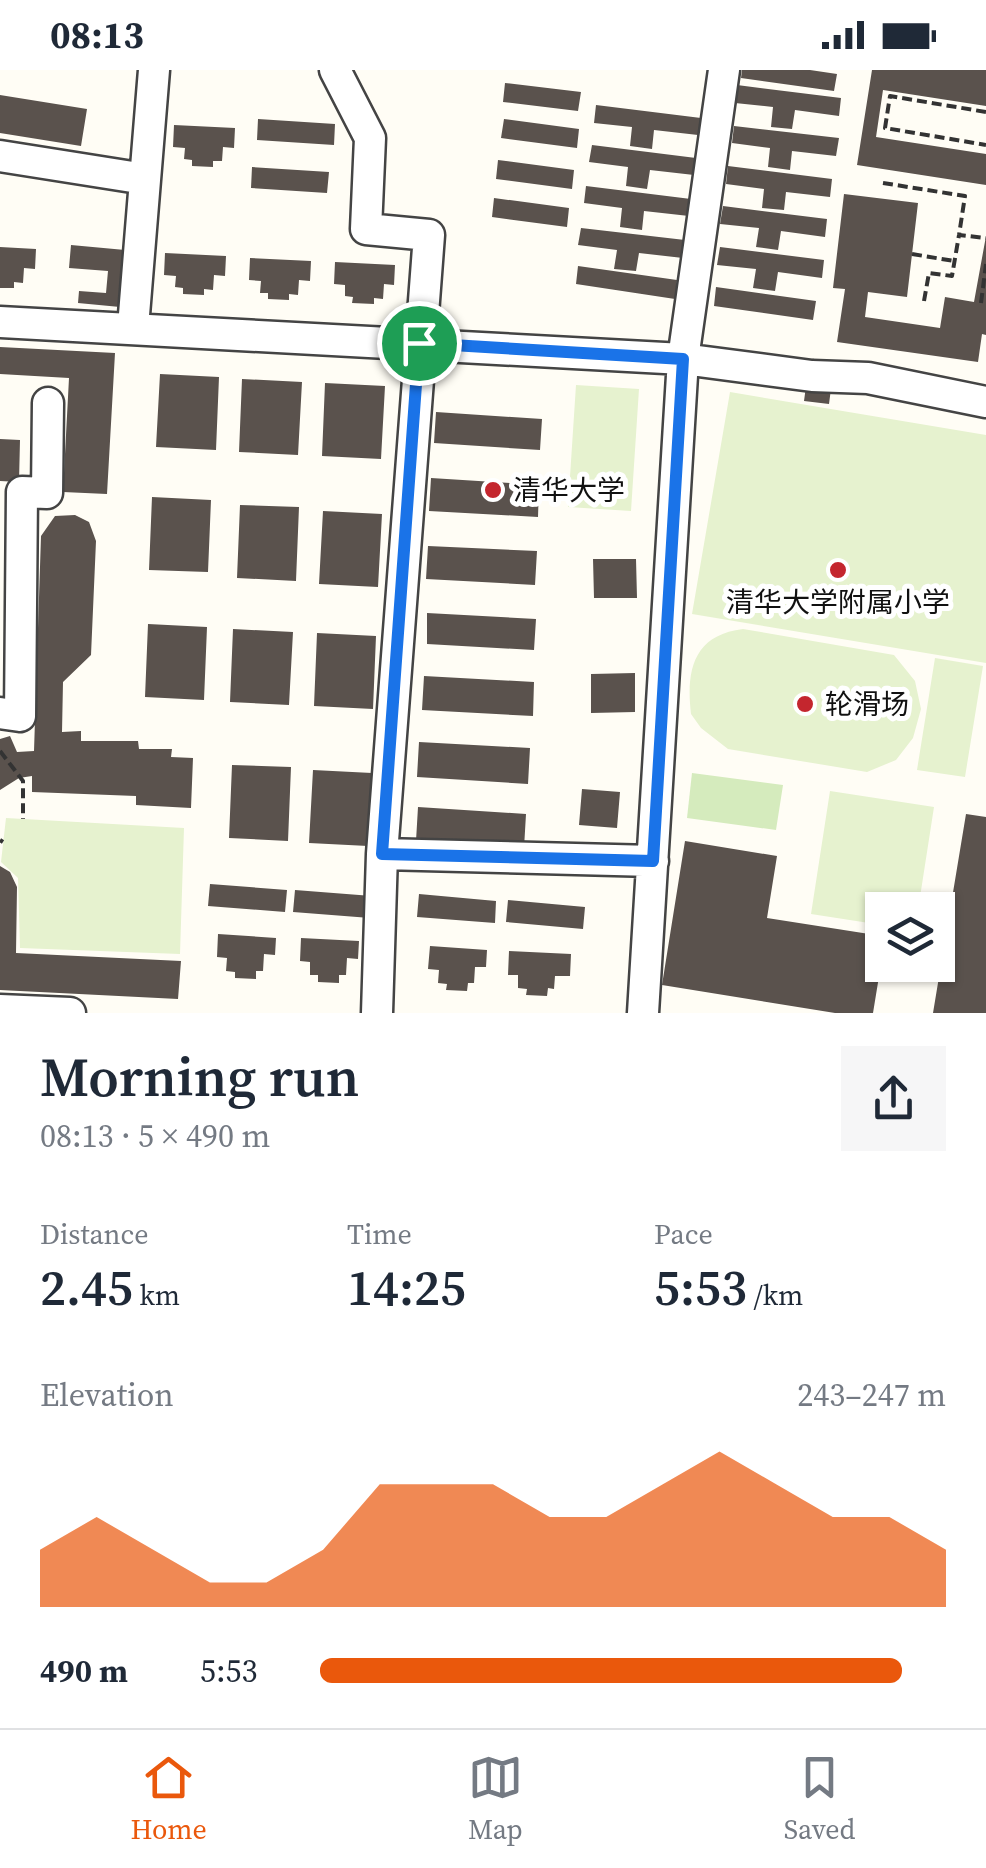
<!DOCTYPE html>
<meta charset="utf-8">
<style>
:root{--surface:#fff;--page:#f6f6f7;--text:#1f2937;--muted:#747a83;--line:#e0e1e3;--accent:#ea580c}
body{margin:0;font-family:"Source Serif 4","Noto Sans SC",serif;background:var(--page);color:var(--text);height:100vh;display:flex;flex-direction:column;font-size:38px;white-space:nowrap}
*{box-sizing:border-box;margin:0}
p{font-size:32px;color:var(--muted)}
.icon{flex:none;width:55px;height:55px;fill:none;stroke:currentColor;stroke-width:2;stroke-linecap:round;stroke-linejoin:round}
.map{position:relative;height:943px;overflow:hidden}
.drawer{display:flex;flex-direction:column;background:var(--surface);flex:1}
.drawer>*{flex:none}
.tools{position:absolute;left:865px;top:822px;display:grid;gap:20px}
.tools a{display:grid;place-items:center;width:90px;height:90px;border-radius:0px;background:var(--surface);box-shadow:0 2px 8px #0004;font-size:50px}
.pin{position:absolute;display:grid;place-items:center;width:85px;height:85px;color:#fff;margin:-42px;border:5px solid #fff;border-radius:50%;box-shadow:0 2px 10px #0007}
.round{display:grid;place-items:center;flex:none;width:105px;height:105px;border-radius:0px;background:var(--page)}
.head{display:flex;align-items:center;justify-content:space-between;height:170px;padding:0 40px}
h1{font-size:55px;font-weight:600;line-height:75px}
.metrics{display:grid;grid-template-columns:repeat(3,1fr);gap:15px;height:170px;padding:10px 40px}
.metrics div{display:grid;align-content:center}
.metrics b{font-size:50px;font-weight:600}
.metrics small{font-size:28px;font-weight:400}
.metrics p{font-size:28px}
.chart{height:280px;padding:20px 40px}
.chart p{display:flex;justify-content:space-between}
.chart svg{width:100%;height:180px;margin-top:10px;fill:var(--accent);opacity:.7}
ul{padding:0 40px;list-style:none;font-size:32px}
li{display:grid;grid-template-columns:160px 120px 1fr;align-items:center;height:75px}
li i{height:25px;border-radius:12px;background:var(--accent)}
.status{display:flex;justify-content:space-between;align-items:center;height:70px;padding:0 50px;background:var(--surface);direction:ltr}
.status svg{height:28px;fill:currentColor}
.tab-bar{display:flex;justify-content:space-around;align-items:center;height:140px;border-top:2px solid var(--line);background:var(--surface);font-size:28px;color:var(--muted)}
.tab-bar a{display:grid;justify-items:center;gap:5px}
.tab-bar .active{color:var(--accent)}
.map>svg:first-child{display:block}
.green{fill:#d5ebbd}
.pitch{fill:#e6f2cf}
.building{fill:#5a524d}
.lines{fill:none;stroke-linecap:round;stroke-linejoin:round}
.minor-casing{stroke:#444;stroke-width:35}
.path{stroke:#333;stroke-width:4;stroke-dasharray:10 5;stroke-linecap:butt}
.minor{stroke:#fff;stroke-width:30}
.route-casing{stroke:#fff;stroke-width:20}
.route{stroke:#1a73e8;stroke-width:12}
.poi-dot{fill:#c4262e;stroke:#fff;stroke-width:4}
.labels{text-anchor:middle;stroke-width:10;stroke-linejoin:round;paint-order:stroke}
.poi-label{font-size:28px;fill:#111;stroke:#fff;text-anchor:start}
</style>
<div class="status"><b>08:13</b><svg viewBox="0 0 49 12"><path d="M0 12V9h3v3zM5 12V6h3v6zM10 12V3h3v9zM15 12V0h3v12zM26 1h20v11H26zM47 4h2v5h-2z"/></svg></div>
<div class="map">
<svg width="986" height="943" viewBox="0 0 986 943">
<rect width="100%" height="100%" fill="#fffdf5"/>
<path class="green" d="M692,703L783,715L776,760L687,748Z"/>
<path class="pitch" d="M576,315L639,319L631,441L568,437Z
M730,322L986,365V593L692,544Z
M743,559L894,585L915,611L921,639L913,668L896,690L867,702L728,679L701,658L691,644C686,601 693,565 743,559Z
M935,588L983,596L965,707L917,700Z
M830,721L934,737L918,840H882V855L811,844Z
M6,748L184,758L180,884L20,878L18,808L1,792Z"/>
<path class="building" d="M742,0H810L837,4L834,21L741,8Z
M872,0H986V36L883,20L876,67L986,84V115L857,95Z
M505,13L581,22L578,41L503,32Z
M737,15L841,28L839,46L795,40L792,59L771,57L773,37L735,33Z
M0,25L87,39L81,76L0,63Z
M596,35L701,48L698,65L654,60L652,79L630,76L632,57L594,53Z
M258,49L335,54L334,75L257,70Z
M504,49L579,59L577,78L501,68Z
M174,55L235,58L234,78L223,77L222,91H213V97L192,96V90L184,89L185,78L173,77Z
M734,56L839,68L836,86L792,81L790,100L768,97L770,78L732,73Z
M592,75L696,88L694,105L650,100L647,119L626,116L628,97L589,92Z
M498,90L574,100L572,119L496,109Z
M728,96L832,109L830,127L786,122L784,140L762,138L764,119L726,114Z
M252,97L329,102L327,123L251,118Z
M586,116L691,129L689,146L644,141L642,160L620,157L622,138L584,133Z
M844,124L918,133L907,227L868,222L865,247L940,258L945,227L974,232L986,166V265L982,264L978,292L837,272L845,219L833,218Z
M494,128L569,138L567,157L492,147Z
M723,136L827,149L825,167L781,161L778,180L756,177L759,158L720,154Z
M581,158L685,170L683,188L639,183L636,201L614,199L617,180L578,175Z
M71,175L125,180L120,237L78,233L79,221L106,223L108,201L69,198Z
M0,177L36,179L35,199L24,198L23,213L14,212V218H0Z
M720,177L824,190L822,208L778,202L775,221L753,218L756,199L717,195Z
M165,183L226,186L225,206L214,205L213,220L204,219V225L183,224V218L175,217L176,206L164,205Z
M250,188L311,191L310,211L299,210L298,225L289,224V230L268,229V223H260L261,211L249,210Z
M335,192L395,195L394,215L384,214L383,229L374,228V234L352,233L353,227L345,226V215L334,214Z
M578,196L677,210L675,229L576,214Z
M716,217L816,231L813,250L714,236Z
M0,277L115,283L107,424L63,422L69,308L0,304Z
M160,304L219,307L216,380L156,377Z
M242,309L302,312L298,385L239,382Z
M807,309L832,311L829,334L804,331Z
M325,313L385,316L381,389L322,386Z
M436,342L542,349L540,380L434,373Z
M0,369L20,370L19,412L0,411Z
M431,408L539,415L538,447L429,441Z
M152,427L211,430L208,502L149,500Z
M240,435L299,437L296,511L237,508Z
M323,441L382,444L378,517L319,514Z
M75,445L89,452L96,471L91,585L63,612L62,662L81,661V671H138L139,679H172L171,687L193,688L191,738L136,735V726L32,722V706L19,708L0,720V669L10,666L17,682L34,681L41,466L55,446Z
M428,476L537,481L535,515L426,509Z
M593,489H636L637,528H594Z
M427,543L536,549L534,580L427,574Z
M148,554L207,557L204,630L145,627Z
M233,559L293,562L289,635L230,632Z
M317,563L376,566L373,639L314,636Z
M635,603V642L591,643V604Z
M424,606L534,612L533,646L422,640Z
M419,672L530,678L528,714L417,707Z
M232,695L291,697L288,771L229,768Z
M313,700L372,703L368,776L309,773Z
M582,719L620,722L617,758L579,755Z
M418,737L526,744L524,778L416,771Z
M966,744L986,747V943H933Z
M685,771L777,786L767,848L882,866V888L873,943H835L662,915Z
M0,796L10,802L17,817L16,883L181,891L178,929L0,920Z
M210,814L287,820L285,842L208,836Z
M295,820L372,826L370,848L293,842Z
M419,824L496,831L495,853L417,847Z
M508,830L585,837L583,859L506,852Z
M218,864L276,868L275,885L264,884L263,901H256V909L235,908V902L226,901L227,888L217,887Z
M301,868L359,871L358,889L347,888L346,905H339V913L318,912V905H310V892L300,891Z
M430,876L487,880L486,897H475L474,913H468L467,921L446,920L447,914L438,913L439,900L428,899Z
M509,881L571,884L570,906H555L554,919L548,918L547,926L526,925L527,919L518,918V905H508Z"/>
<g class="lines">
<defs>
<path id="minor" d="M335,0L370,68L366,159L429,165L382,784L377,943
M0,86L145,109
M0,252L683,289L812,306L868,308L986,332
M133,257L154,0
M0,643L20,646L22,422L47,423L48,333
M382,784L653,791
M0,940L70,943
M643,943L683,289L724,0"/>
</defs>
<use href="#minor" class="minor-casing"/>
<path class="path" d="M986,42L890,26L885,58L986,75
M883,113L965,126L959,165
M912,184L954,191
M924,231L929,203L952,206L959,165L986,168
M981,233L986,194
M0,681L23,711V749
M0,770L3,772"/>
<use href="#minor" class="minor"/>
</g>
<g class="lines">
<defs>
<path id="route" d="M419,273L683,289L653,791L382,784Z"/>
</defs>
<use href="#route" class="route-casing"/>
<use href="#route" class="route"/>
</g>
<g class="poi-dot">
<circle cx="493" cy="420" r="10"/>
<circle cx="838" cy="500" r="10"/>
<circle cx="805" cy="634" r="10"/>
</g>
<g class="labels">
<g class="poi-label">
<text x="513" y="430">清华大学</text>
<text x="838" y="542" text-anchor="middle">清华大学附属小学</text>
<text x="825" y="644">轮滑场</text>
</g>
</g>
</svg>
<div class="tools">
<a><svg class="icon" aria-label="layers" viewBox="0 0 24 24"><path d="M12 4l9 5-9 5-9-5zM3 14l9 5 9-5"/></svg></a>
</div>
<div class="pin" style="left:419px;top:273px;background:#1e9e55"><svg class="icon" aria-label="arrive" viewBox="0 0 24 24"><path d="M6 21V4h12l-3 4 3 4H6"/></svg></div>
</div>
<section class="drawer">
<div class="head"><div><h1>Morning run</h1><p>08:13 · 5 × 490 m</p></div><a class="round"><svg class="icon" aria-label="share" viewBox="0 0 24 24"><path d="M12 15V3M7 8l5-5 5 5M5 13v7h14v-7"/></svg></a></div>
<div class="metrics">
<div><p>Distance</p><b>2.45<small> km</small></b></div>
<div><p>Time</p><b>14:25</b></div>
<div><p>Pace</p><b>5:53<small> /km</small></b></div>
</div>
<div class="chart"><p><span>Elevation</span>243–247 m</p>
<svg viewBox="0 0 160 44" preserveAspectRatio="none"><path d="M0 44V30L10 22L20 30L30 38L40 38L50 30L60 14L70 14L80 14L90 22L100 22L110 14L120 6L130 14L140 22L150 22L160 30V44z"/></svg>
</div>
<ul>
<li><b>490 m</b>5:53<i style="width:93%"></i></li>
</ul>
</section>
<nav class="tab-bar">
<a class="active"><svg class="icon" aria-label="home" viewBox="0 0 24 24"><path d="M3 11l9-7 9 7M6 9v11h12V9"/></svg>Home</a>
<a><svg class="icon" aria-label="map" viewBox="0 0 24 24"><path d="M3 6l6-2 6 2 6-2v14l-6 2-6-2-6 2zM9 4v14M15 6v14"/></svg>Map</a>
<a><svg class="icon" aria-label="saved" viewBox="0 0 24 24"><path d="M7 4h10v16l-5-4-5 4z"/></svg>Saved</a>
</nav>
